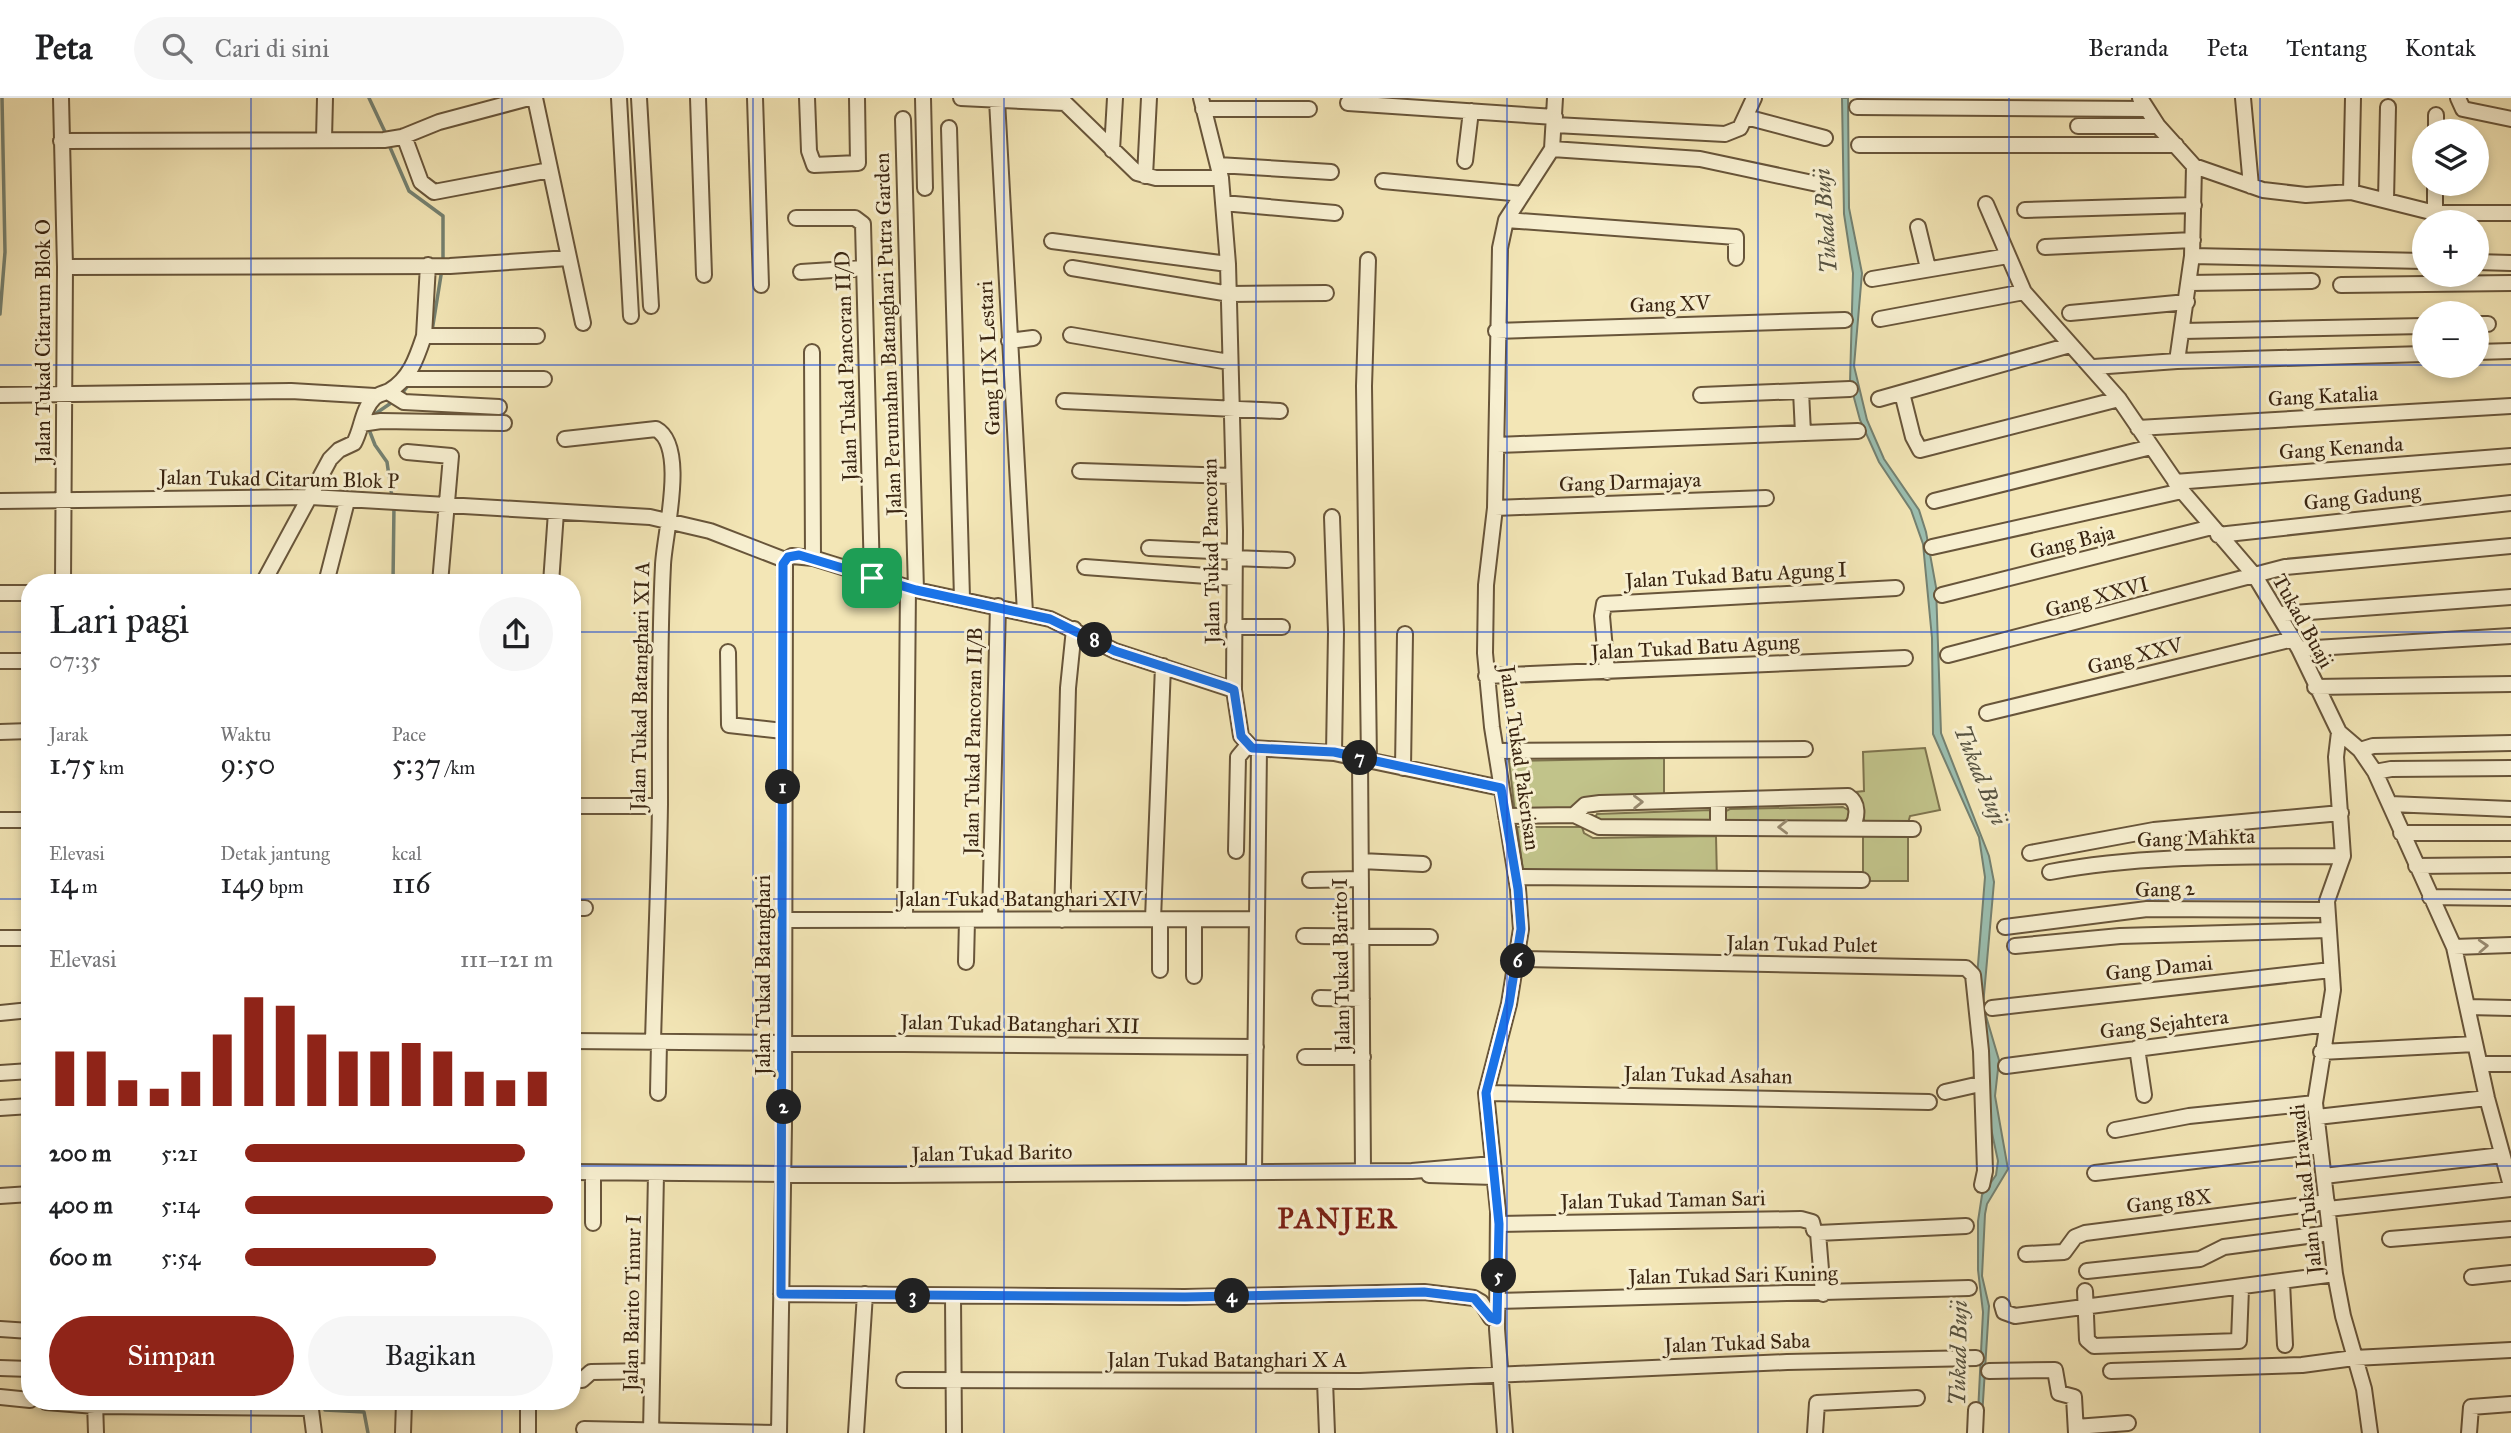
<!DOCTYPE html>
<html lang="id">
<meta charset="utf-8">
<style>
:root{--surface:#fff;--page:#f6f6f6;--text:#202124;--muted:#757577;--line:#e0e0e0;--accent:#8f2418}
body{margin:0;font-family:"IM FELL Great Primer",serif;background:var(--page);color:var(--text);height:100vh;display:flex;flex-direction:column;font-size:26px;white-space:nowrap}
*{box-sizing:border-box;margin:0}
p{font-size:23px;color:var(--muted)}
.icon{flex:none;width:38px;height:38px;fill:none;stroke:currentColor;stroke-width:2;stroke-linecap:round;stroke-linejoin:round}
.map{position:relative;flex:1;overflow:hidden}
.panel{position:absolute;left:21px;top:476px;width:560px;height:836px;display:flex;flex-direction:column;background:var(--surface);border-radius:28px;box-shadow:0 4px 10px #0003}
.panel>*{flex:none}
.tools{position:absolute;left:2412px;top:21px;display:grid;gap:14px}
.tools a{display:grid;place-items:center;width:77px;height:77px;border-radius:50%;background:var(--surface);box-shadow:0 4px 10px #0003;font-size:35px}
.pin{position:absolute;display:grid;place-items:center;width:60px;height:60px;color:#fff;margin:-30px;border-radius:14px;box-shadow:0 4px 10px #0006}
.km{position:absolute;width:35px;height:35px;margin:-18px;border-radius:50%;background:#222;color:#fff;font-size:19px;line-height:35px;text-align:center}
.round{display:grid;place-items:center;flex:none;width:74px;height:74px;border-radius:37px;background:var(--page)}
.overview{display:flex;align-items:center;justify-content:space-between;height:119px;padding:0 28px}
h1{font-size:38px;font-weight:600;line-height:52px}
.stats{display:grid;grid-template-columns:repeat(3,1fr);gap:10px;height:119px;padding:7px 28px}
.stats div{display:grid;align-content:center}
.stats b{font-size:30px;font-weight:600}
.stats small{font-size:19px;font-weight:400}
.stats p{font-size:19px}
.chart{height:196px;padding:14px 28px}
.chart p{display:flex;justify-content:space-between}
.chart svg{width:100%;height:126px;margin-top:7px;stroke:var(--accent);stroke-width:6}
.primary-button{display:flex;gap:14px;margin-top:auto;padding:14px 28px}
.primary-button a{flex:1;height:80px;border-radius:42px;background:var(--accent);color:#fff;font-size:28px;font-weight:600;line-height:80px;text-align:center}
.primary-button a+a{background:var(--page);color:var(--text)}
ul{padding:0 28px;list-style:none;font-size:23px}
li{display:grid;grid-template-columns:112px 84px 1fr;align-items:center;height:52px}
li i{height:18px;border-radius:9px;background:var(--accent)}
header{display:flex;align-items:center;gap:42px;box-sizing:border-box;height:98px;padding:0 35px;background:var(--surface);border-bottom:2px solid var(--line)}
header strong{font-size:33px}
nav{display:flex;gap:38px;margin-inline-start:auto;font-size:24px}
.search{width:490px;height:63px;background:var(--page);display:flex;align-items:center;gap:18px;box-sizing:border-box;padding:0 24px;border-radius:38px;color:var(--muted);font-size:26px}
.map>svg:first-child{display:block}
.green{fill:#c1c38a;stroke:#7e744e;stroke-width:2}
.water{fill:#9bbfb1;stroke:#748171;stroke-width:2}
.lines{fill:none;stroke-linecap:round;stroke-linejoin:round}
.stream{stroke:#748171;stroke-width:3.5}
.minor-casing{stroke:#68553a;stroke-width:18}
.minor{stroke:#f7efd0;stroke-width:14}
.oneway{stroke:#988a70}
.route-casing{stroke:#fff;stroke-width:14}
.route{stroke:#1a73e8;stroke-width:9}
.grid{fill:none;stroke:#1d4ed8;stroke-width:2;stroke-opacity:0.55}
.labels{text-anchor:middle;stroke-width:6;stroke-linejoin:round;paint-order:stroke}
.street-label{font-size:21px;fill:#3a2511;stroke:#f7efd0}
.water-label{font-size:23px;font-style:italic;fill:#575341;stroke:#f7efd0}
.district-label{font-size:28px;font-weight:bold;letter-spacing:2px;fill:#7a1f14;stroke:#f7efd0}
</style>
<header>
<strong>Peta</strong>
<div class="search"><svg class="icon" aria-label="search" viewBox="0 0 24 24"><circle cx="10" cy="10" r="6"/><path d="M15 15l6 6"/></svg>Cari di sini</div>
<nav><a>Beranda</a><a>Peta</a><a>Tentang</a><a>Kontak</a></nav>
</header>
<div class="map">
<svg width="2511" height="1335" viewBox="0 0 2511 1335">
<rect width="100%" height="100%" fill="#f3e6b6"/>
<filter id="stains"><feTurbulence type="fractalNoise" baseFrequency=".00286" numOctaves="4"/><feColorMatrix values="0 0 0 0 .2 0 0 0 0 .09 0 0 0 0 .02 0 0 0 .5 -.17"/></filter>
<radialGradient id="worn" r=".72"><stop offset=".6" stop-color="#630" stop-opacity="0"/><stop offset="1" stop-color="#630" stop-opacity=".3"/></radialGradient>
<path class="green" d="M1925,650L1940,712L1910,718L1908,725L1866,727L1854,694L1864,693L1863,654Z
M1664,660V699L1580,712L1515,715L1509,663Z
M1843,709L1850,713L1851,725L1724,727V714L1730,711Z
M1711,712L1713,724L1593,723L1597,716Z
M1517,729H1582L1584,735L1593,740L1716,738L1717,782L1524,780Z
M1863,738L1908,739V783H1863Z"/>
<path class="water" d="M1842,0H1848L1849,110L1862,175L1854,268L1867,322L1884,361L1919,412L1926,434L1936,489L1941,635L1989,758L1994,784L1983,908L1999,962L1995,998L2008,1071L1987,1106L1985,1116L1982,1178L1989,1208L1982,1319L1977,1335L1983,1214L1978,1172V1123L1982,1097L1996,1077L1998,1063L1986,1007L1977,879L1985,779L1979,739L1933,636L1932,540L1923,446L1911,412L1879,364L1860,322L1850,285L1853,175L1844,116Z"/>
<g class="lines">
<path class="stream" d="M369,0L386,36
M389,47L409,93L443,118V164
M0,216L5,154L2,0
M432,233L442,171
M416,275L431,241
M400,298L410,285
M372,318L394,303
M368,329L375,347L387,364L392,399
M393,485L394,407
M326,1304L325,1312L364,1314L368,1335"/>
<defs>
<path id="minor" d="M61,0L65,169L63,485
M535,0L583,225
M619,0L631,218
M639,0L651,208
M698,0L704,177
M755,0L761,187
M807,0L809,53L814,67L858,65L857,0
M923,0L925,90
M961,0L1065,5L1137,75L1156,80H1221
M1201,0L1221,80L1228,166L1235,433L1234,592L1241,638L1252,650L1334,655L1501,690
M2140,0L2158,28L2194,68L2263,92L2306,97L2351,94L2435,115H2511
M2243,0L2251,88
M2458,0L2463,11L2511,21
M997,2L1025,515
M1348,5L1555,19
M1857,9L2147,11
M1203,11H1309
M1746,19L1825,40
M903,21L916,492
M1555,27L1725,36L1740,30L1754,0
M2078,28H2158
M949,30L962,500
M2436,33V17
M404,38L421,84L434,94L550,72
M324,41L325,0
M61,43L384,42L402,39L439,24L529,0
M1859,47H2176
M1552,51L1700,61L1822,87
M1112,52L1115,0
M1465,63L1471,13
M1218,67L1331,74
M1145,78L1149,0
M1383,83L1523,96
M2351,94L2353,0
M2386,102L2388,9
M1223,105L1335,115
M1986,106L2024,194L2119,301L2182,393L2255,478L2299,551L2339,634L2360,652L2375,674L2454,849L2487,1000L2511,1088
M2025,112L2194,107
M2435,115V86
M796,120H855L863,126L872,479
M1506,122L1736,139V160
M1918,129L1928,170
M1052,143L1228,166
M2045,149L2193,142
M2192,158L2424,163
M1368,162L1364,288L1369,662
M2476,164L2511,165
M65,169L450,168L569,160
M1072,170L1230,196L1326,195
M801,174L864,170
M1872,181L2008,158
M2189,185L2312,183
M2341,187L2511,185
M2070,215L2187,204
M1880,221L2024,194
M2476,226H2488
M1496,233L1845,222
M2183,233L2424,228
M1071,237L1229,264
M424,238L428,167
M1009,243L1033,240
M812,254L813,460
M2476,254L2511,253
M2177,263L2192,158L2194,68
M2094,269L2177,263L2424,256
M404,281H544
M1801,293L1803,335
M388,294L404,304L499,309
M1902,295L1913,339L1920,352L2119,301
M0,297L291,293L375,298
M1701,297L1850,291
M1879,301L2070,247
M1064,303L1280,313
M361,326L381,323L504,325
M2138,330L2511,308
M565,341L656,331C688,348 664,438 663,467C659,547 660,626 660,706C659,785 655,865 653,944
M1497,347L1858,333
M407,354L451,358L440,485
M1080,373L1232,378
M2175,384L2511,358
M0,403L311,399L650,419L710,433L785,462
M1934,403L2151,349
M1495,410L1766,400
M1332,419L1336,534L1334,655
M2218,437L2511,405
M1932,449L2182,393
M1149,450L1234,454
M1234,460L1287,462
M785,462L792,458L813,460L916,492L1050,521L1115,553L1234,592
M1085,469L1234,480
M263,485L330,361L339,352L354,345C362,331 362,311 374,300C378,296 385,295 389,293C410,281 417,259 424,238H537
M326,485L347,403
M551,485L556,414
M0,495H30
M1942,497L2212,429
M2281,516L2511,499
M1233,529H1282
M2299,551L2511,538
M728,554L729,627L783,633
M1948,557L2285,469L2511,448
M0,563H30
M1607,574L1602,518L1604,506L1896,490
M1486,578L1905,560
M2315,589L2511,586
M1987,615L2293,541
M0,634L30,633
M2339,634L2336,659L2343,758L2327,803L2333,892L2315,1005L2335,1176L2343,1218L2364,1291L2370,1335
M2360,652L2373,648L2511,645
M1496,653L1805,651
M1360,660L1363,1073
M1403,670L1405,536
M2375,674L2391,671L2511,670
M1718,702V730
M2390,706L2511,711
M572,708H660
M1574,717L1585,707L1600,705L1848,698C1859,705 1858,719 1852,729
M1506,718L1574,717L1599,729L1913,731
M0,722H30
M2401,735H2511
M1236,753L1238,659L1248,647
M2030,755L2154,732L2341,715
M1361,763L1423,766
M2416,768L2511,767
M2050,774C2147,756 2245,759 2343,758
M1516,779L1862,782
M1310,782L1361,781
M2430,799L2511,800
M572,810H585
M990,821L998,508
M1153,821L1163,568
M784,822L1256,821
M905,822L908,489
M1062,822L1068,590L1074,531
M1160,822V872
M1194,822V878
M2005,829L2147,811L2327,812
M1304,838L1430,839
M0,840H30
M2015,848L2120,838L2328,832
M2454,849L2511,847
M1518,861L1966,870L1973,877L1981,953L1985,1073L1982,1087
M966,864L967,822
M1320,900L1362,901
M2468,909L2511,910
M1992,910L2331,872
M0,915L30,912
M572,943L1256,949
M2137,950L2144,997
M2321,954L2475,946
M1305,959H1363
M2480,966H2511
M2006,968L2327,926
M0,975L30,973
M1945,994L1980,986
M658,995L659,944
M1486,995L1929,1004
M0,1010L30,1008
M2317,1019L2487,1000
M2115,1032L2189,1018L2315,1005
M572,1074L894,1077L1412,1073L1493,1066
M1254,1074L1259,651
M593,1075V1125
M2095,1075L2320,1048
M1429,1077L1494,1079
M2324,1078L2502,1057
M0,1098L30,1096
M2328,1111L2511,1091
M1499,1126L1801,1121L1812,1124L1814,1132L1818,1135
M1818,1135L1966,1128
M1818,1135L1823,1196
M2390,1141L2511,1131
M2026,1156L2064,1154L2075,1139L2085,1135L2327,1104
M2087,1173L2200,1161L2224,1149L2330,1135
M2472,1179L2511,1175
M2282,1184L2285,1247
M2085,1193L2087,1242L2094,1248L2239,1243L2241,1190
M781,1196L1185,1199L1424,1194L1474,1200L1481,1204L1491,1220L1497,1222
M953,1199L954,1335
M1497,1203L1969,1190
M2002,1207L2004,1214L2015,1218L2335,1176
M0,1231L30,1233
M0,1270L30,1271
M1989,1273L2055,1272L2059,1295L2074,1299L2076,1335
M2111,1273L2302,1267L2354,1260L2511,1252
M582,1282L591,1274L652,1273
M904,1282L1360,1283L1787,1264L1976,1260
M1325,1283L1327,1335
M0,1299L30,1302
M46,1304L95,1308L311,1310
M95,1304L96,1335
M310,1304L314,1335
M528,1304V1335
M2076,1329L2128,1325
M584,1331L779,1335
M403,1335L404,1304
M651,1335L656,1076
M779,1335L784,1028L785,462
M856,1335L865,1196
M1505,1335L1497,1231L1498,1113L1486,995L1509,906L1521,831L1518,791L1492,629L1485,555L1486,487L1495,410L1500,150L1506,122L1552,51L1555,0
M1815,1335L1817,1305L1917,1300
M1975,1335L1976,1312
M2469,1335L2471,1309L2511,1306"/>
</defs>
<use href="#minor" class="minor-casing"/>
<use href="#minor" class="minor"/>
</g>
<defs><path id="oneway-chevron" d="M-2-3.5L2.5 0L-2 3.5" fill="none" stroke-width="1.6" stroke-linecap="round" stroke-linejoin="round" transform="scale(1.75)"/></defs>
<g class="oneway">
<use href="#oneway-chevron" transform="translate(1638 704) rotate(-1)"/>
<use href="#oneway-chevron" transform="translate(1783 729) rotate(179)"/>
<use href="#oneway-chevron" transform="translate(2483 848) rotate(-3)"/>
</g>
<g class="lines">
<defs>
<path id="route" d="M799,457L916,492L1050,521L1115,553L1227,589L1234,592L1241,638L1252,650L1334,654L1501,690L1518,791L1521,831L1509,906L1486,995L1499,1126L1497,1222L1491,1220L1474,1200L1424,1194L1185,1199L781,1196L783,466L788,459Z"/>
</defs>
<use href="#route" class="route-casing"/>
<use href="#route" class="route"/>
</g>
<path class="grid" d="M251,0V485M502,0V485M753,0V1335M1004,0V1335M1256,0V1335M1507,0V1335M1758,0V1335M2009,0V1335M2260,0V1335M0,267H2424M2476,267H2511M0,534H30M572,534H2511M0,801H30M572,801H2511M0,1068H30M572,1068H2511M251,1304V1335M502,1304V1335"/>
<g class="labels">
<g class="street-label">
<text transform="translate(1670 206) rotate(-2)" y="7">Gang XV</text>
<text transform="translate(888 236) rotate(-92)" y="7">Jalan Perumahan Batanghari Putra Garden</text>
<text transform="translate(43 243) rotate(-90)" y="7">Jalan Tukad Citarum Blok O</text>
<text transform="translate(989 260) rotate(-93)" y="7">Gang II X Lestari</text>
<text transform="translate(846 268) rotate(-92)" y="7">Jalan Tukad Pancoran II/D</text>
<text transform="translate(2323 298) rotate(-3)" y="7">Gang Katalia</text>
<text transform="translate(2341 350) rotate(-4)" y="7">Gang Kenanda</text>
<text transform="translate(279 381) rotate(1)" y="7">Jalan Tukad Citarum Blok P</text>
<text transform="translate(1630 384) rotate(-2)" y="7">Gang Darmajaya</text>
<text transform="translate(2362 399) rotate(-6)" y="7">Gang Gadung</text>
<text transform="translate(2072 444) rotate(-14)" y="7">Gang Baja</text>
<text transform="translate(1211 453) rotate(-91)" y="7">Jalan Tukad Pancoran</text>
<text transform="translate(1736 477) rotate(-3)" y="7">Jalan Tukad Batu Agung I</text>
<text transform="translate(2097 499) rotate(-15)" y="7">Gang XXVI</text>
<text transform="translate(2303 523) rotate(61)" y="7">Tukad Buaji</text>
<text transform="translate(1695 549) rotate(-3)" y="7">Jalan Tukad Batu Agung</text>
<text transform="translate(2135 558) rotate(-14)" y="7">Gang XXV</text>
<text transform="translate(640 588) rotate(-89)" y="7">Jalan Tukad Batanghari XI A</text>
<text transform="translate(973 643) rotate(-89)" y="7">Jalan Tukad Pancoran II/B</text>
<text transform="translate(1520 660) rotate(82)" y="7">Jalan Tukad Pakerisan</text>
<text transform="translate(2196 740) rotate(-2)" y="7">Gang Mahkta</text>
<text transform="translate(2165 791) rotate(-2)" y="7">Gang 2</text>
<text x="1020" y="808">Jalan Tukad Batanghari XIV</text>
<text transform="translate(1802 846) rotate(1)" y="7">Jalan Tukad Pulet</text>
<text transform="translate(1341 867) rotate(-91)" y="7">Jalan Tukad Barito I</text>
<text transform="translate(2159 870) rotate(-6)" y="7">Gang Damai</text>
<text transform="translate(763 877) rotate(-90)" y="7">Jalan Tukad Batanghari</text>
<text transform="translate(1020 926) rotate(1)" y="7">Jalan Tukad Batanghari XII</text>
<text transform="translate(2164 926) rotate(-7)" y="7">Gang Sejahtera</text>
<text transform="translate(1708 977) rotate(1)" y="7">Jalan Tukad Asahan</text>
<text transform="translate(992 1055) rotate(-1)" y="7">Jalan Tukad Barito</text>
<text transform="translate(2306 1091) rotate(-96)" y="7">Jalan Tukad Irawadi</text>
<text transform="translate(1663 1102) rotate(-1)" y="7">Jalan Tukad Taman Sari</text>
<text transform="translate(2169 1103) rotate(-7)" y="7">Gang 18X</text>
<text transform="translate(1733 1177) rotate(-1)" y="7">Jalan Tukad Sari Kuning</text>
<text transform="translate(632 1205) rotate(-89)" y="7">Jalan Barito Timur I</text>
<text transform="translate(1737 1245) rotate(-2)" y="7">Jalan Tukad Saba</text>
<text x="1227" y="1269">Jalan Tukad Batanghari X A</text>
</g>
<g class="water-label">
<text transform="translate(1825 123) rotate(-94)" y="8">Tukad Buji</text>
<text transform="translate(1981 677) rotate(68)" y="8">Tukad Buji</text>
<text transform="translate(1958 1255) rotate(-89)" y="8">Tukad Buji</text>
</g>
<g class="district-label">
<text x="1338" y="1130">PANJER</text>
</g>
</g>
<rect width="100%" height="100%" filter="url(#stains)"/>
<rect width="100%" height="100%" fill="url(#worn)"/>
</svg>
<div class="tools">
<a><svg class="icon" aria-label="layers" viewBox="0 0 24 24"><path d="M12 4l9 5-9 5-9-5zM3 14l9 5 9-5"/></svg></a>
<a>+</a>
<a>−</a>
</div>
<div class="pin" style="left:872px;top:480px;background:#1e9e55"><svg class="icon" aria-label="arrive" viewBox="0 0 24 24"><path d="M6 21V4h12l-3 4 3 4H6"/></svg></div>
<b class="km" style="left:783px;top:689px">1</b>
<b class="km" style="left:784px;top:1009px">2</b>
<b class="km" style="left:913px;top:1198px">3</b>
<b class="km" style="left:1232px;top:1198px">4</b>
<b class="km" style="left:1499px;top:1178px">5</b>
<b class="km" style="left:1518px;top:863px">6</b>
<b class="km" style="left:1360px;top:660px">7</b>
<b class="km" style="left:1095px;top:542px">8</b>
<section class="panel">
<div class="overview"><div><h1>Lari pagi</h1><p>07:35</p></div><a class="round"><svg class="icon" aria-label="share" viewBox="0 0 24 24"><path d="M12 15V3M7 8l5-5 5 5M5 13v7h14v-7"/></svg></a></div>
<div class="stats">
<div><p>Jarak</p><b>1.75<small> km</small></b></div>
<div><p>Waktu</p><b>9:50</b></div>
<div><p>Pace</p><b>5:37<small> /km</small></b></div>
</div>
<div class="stats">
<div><p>Elevasi</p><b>14<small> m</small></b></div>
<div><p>Detak jantung</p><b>149<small> bpm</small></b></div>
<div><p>kcal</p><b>116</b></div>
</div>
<div class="chart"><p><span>Elevasi</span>111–121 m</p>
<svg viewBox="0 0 160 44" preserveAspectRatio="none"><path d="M5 44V25M15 44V25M25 44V35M35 44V38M45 44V32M55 44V19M65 44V6M75 44V9M85 44V19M95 44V25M105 44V25M115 44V22M125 44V25M135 44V32M145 44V35M155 44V32"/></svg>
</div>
<ul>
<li><b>200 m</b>5:21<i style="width:91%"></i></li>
<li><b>400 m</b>5:14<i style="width:100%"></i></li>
<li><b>600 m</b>5:54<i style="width:62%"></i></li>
</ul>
<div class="primary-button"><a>Simpan</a><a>Bagikan</a></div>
</section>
</div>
